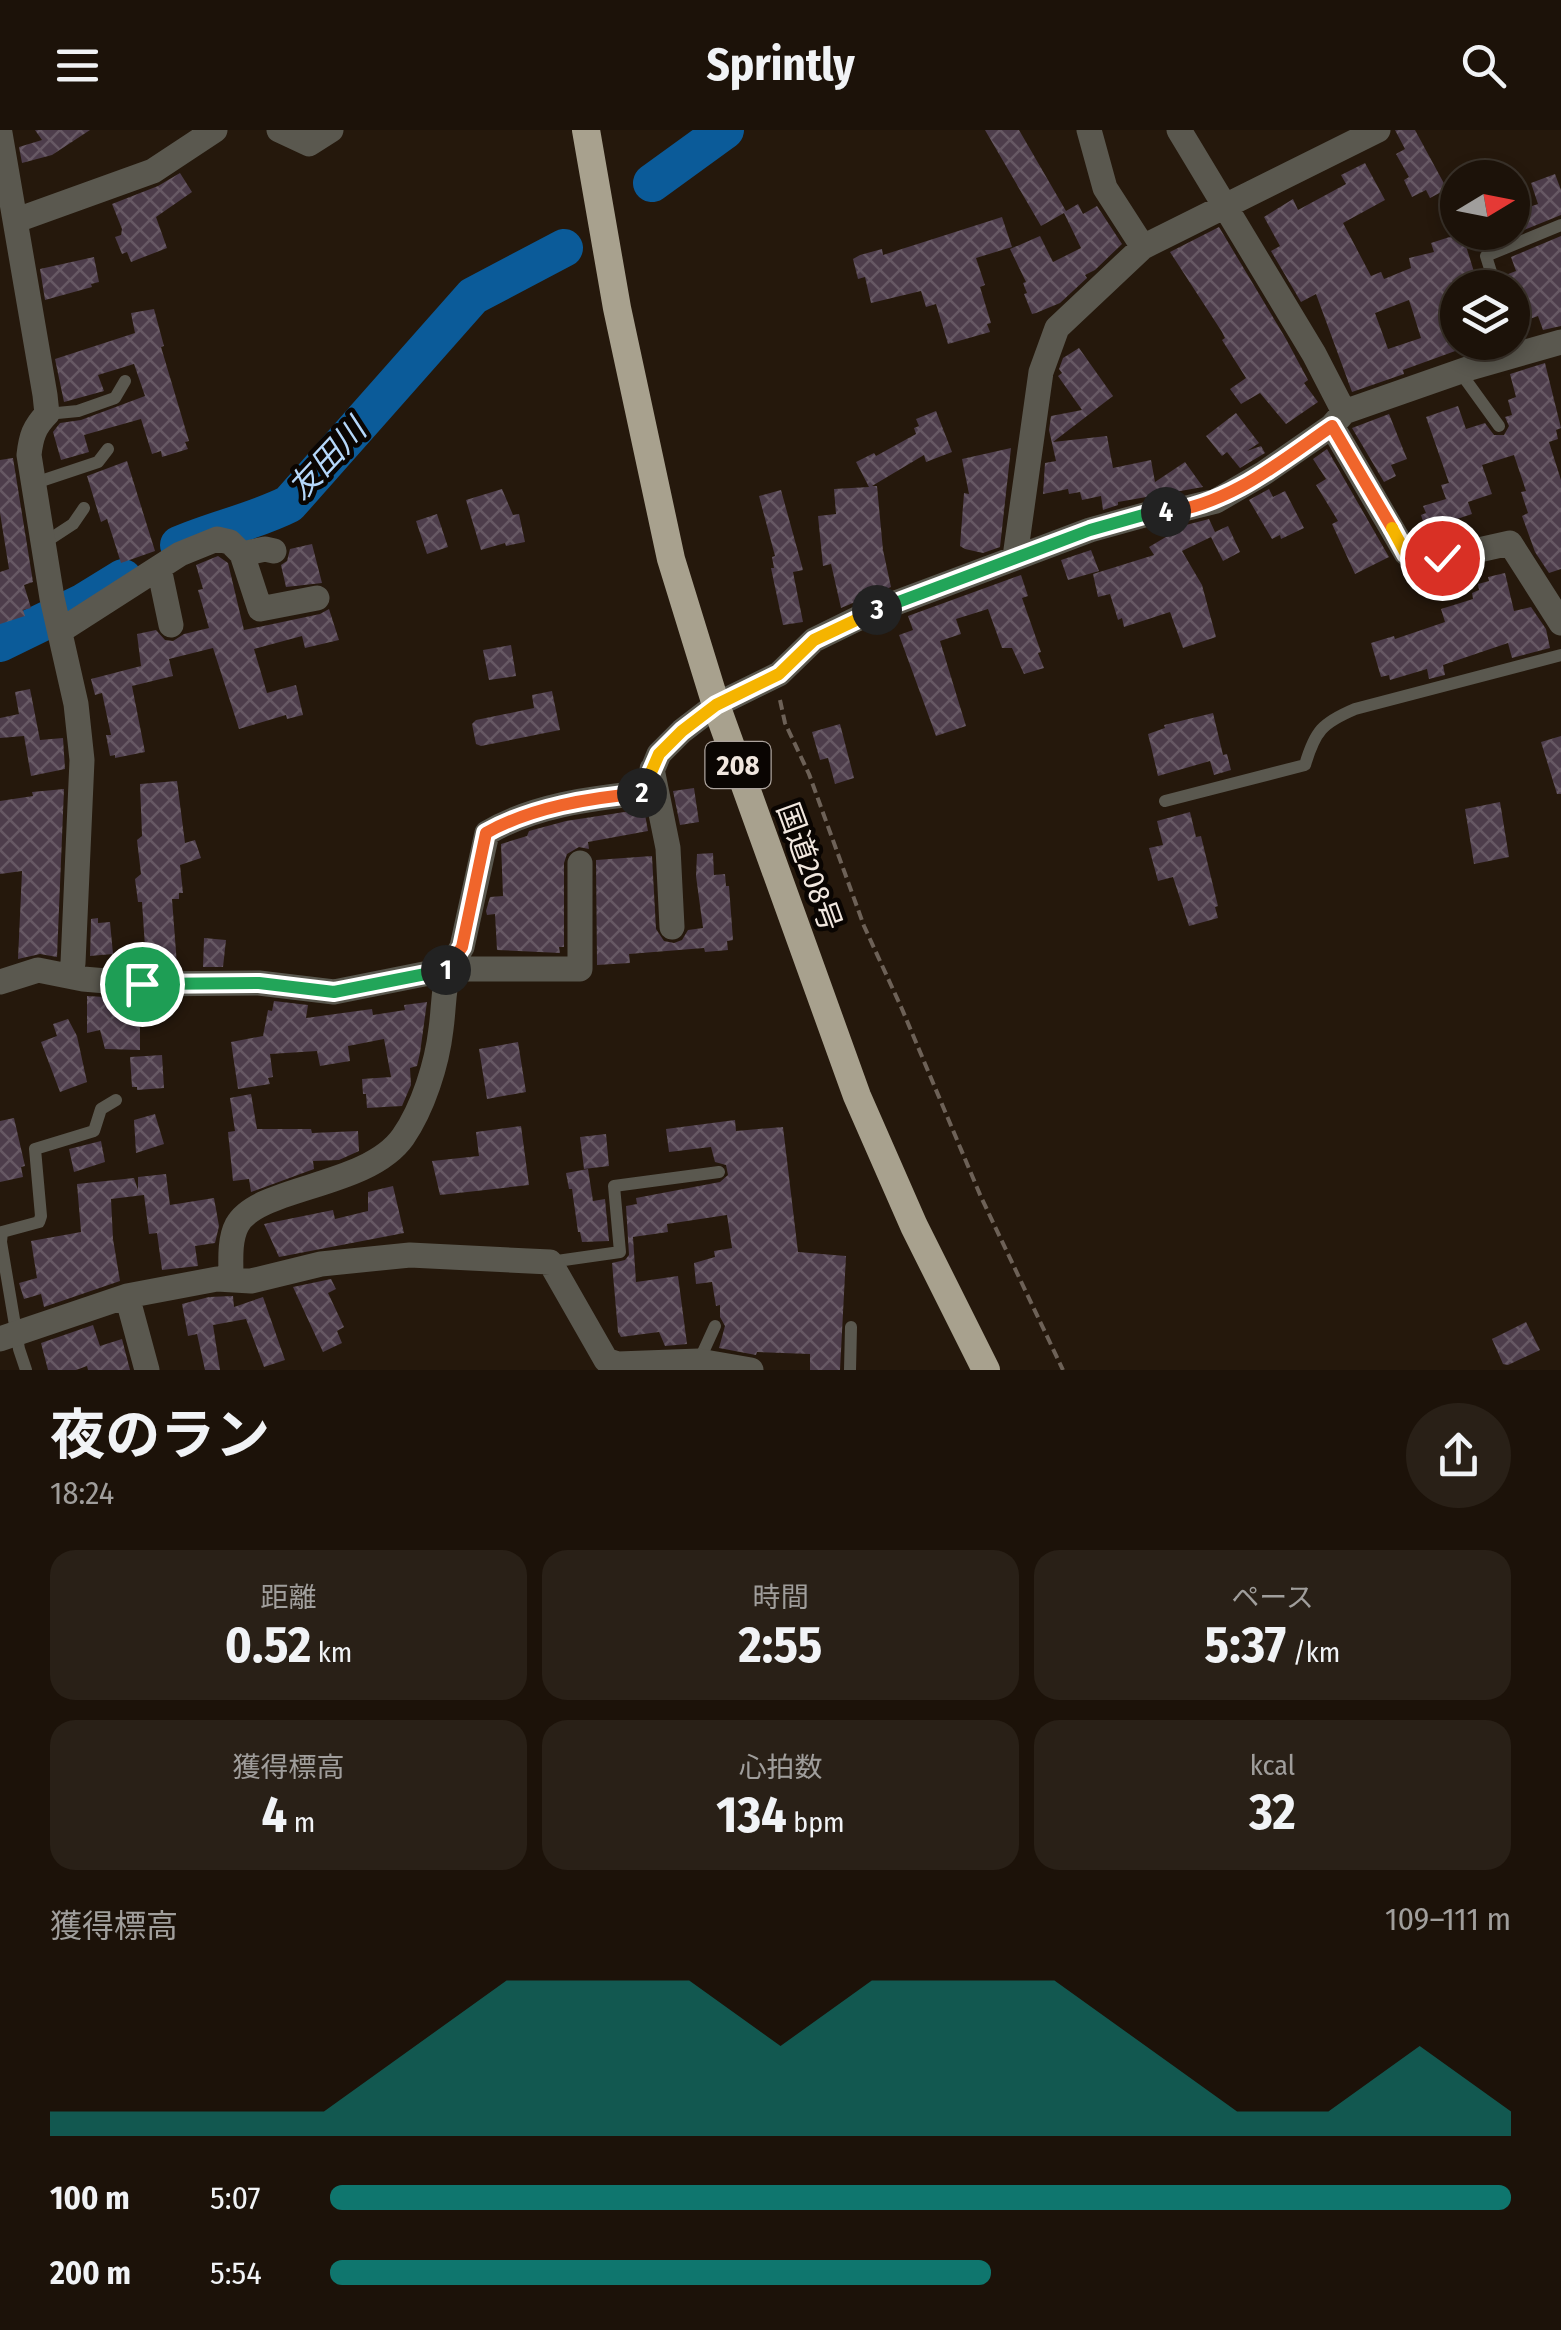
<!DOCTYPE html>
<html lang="ja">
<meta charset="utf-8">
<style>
:root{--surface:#1c1209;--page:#292017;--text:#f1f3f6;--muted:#a09e9c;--line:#3a322a;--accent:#0f766e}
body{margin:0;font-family:"Fira Sans Condensed","Noto Sans JP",sans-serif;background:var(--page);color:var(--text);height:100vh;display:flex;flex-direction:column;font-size:38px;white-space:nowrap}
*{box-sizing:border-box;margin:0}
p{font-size:32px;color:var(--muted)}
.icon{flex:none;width:55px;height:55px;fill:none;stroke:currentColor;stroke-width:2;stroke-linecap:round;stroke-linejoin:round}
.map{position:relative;height:1240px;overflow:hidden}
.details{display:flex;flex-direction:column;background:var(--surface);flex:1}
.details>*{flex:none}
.needle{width:65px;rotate:80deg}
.controls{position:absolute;left:1440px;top:30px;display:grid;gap:20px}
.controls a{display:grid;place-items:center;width:90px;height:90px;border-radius:50%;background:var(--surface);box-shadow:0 5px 15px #0003,0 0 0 2px var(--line);font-size:50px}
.pin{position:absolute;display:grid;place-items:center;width:85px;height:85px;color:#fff;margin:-42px;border:5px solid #fff;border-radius:50%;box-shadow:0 2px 10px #0007}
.km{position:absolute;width:50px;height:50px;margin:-25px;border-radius:50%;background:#222;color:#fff;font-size:28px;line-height:50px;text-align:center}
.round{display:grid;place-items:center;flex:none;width:105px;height:105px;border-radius:52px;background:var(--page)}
.summary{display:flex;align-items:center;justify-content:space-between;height:170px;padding:0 50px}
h1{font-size:55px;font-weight:700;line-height:75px}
.metrics{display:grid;grid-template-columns:repeat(3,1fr);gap:15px;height:170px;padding:10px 50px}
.metrics div{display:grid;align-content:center;border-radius:25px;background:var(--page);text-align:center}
.metrics b{font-size:50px;font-weight:700}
.metrics small{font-size:28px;font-weight:400}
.metrics p{font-size:28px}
.chart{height:280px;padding:20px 50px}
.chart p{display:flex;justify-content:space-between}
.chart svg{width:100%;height:180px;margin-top:10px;fill:var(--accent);opacity:.7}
ul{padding:0 50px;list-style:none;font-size:32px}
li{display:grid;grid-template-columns:160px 120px 1fr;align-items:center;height:75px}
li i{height:25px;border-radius:12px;background:var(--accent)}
header{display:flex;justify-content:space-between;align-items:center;height:130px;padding:0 50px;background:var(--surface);font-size:45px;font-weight:700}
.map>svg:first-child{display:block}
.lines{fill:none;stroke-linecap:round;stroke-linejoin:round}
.river{stroke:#0b5b99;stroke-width:38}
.building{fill:url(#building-cross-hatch);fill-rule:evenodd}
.path{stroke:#6d6157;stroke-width:4;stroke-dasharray:10 5;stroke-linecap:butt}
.service{stroke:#5a584f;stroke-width:12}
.minor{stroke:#5a584f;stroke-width:25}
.trunk{stroke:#a8a18e;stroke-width:28}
.split-1-casing{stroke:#fff;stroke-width:20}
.split-2-casing{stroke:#fff;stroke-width:20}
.split-3-casing{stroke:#fff;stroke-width:20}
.split-4-casing{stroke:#fff;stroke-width:20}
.split-5-casing{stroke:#fff;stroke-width:20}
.split-6-casing{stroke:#fff;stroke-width:20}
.split-1{stroke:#22a559;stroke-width:12}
.split-2{stroke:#f0652b;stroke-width:12}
.split-3{stroke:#f5b400;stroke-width:12}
.split-4{stroke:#22a559;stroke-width:12}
.split-5{stroke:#f0652b;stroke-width:12}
.split-6{stroke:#f5b400;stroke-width:12}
.labels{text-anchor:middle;stroke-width:9;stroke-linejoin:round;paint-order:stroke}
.shield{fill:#0a0502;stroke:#aca39d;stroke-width:2.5}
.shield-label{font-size:28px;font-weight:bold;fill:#f1e7df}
.street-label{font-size:30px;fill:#f1e7df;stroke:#0a0502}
.water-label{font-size:32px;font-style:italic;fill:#b5d7fa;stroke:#0a0502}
</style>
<header><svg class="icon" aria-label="menu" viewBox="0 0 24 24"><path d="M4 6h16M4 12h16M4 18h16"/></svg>Sprintly<svg class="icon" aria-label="search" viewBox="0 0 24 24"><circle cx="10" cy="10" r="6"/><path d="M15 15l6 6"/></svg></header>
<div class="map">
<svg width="1561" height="1240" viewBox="0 0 1561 1240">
<defs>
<pattern id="building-cross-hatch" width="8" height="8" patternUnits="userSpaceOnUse" patternTransform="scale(2.5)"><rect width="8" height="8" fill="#4d3d4b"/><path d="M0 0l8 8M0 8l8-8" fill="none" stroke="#675964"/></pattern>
</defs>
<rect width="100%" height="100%" fill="#25180c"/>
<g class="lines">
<path class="river" d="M652,53L725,0
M179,415C216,399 253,392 289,374L473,166L564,118
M0,513L84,472L123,448"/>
</g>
<path class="building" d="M35,0H90L52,25L22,33L19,17L42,10Z
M985,0H1019L1066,81L1078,74L1083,84L1097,76L1122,114L1095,140L1085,145L1087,148L1060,173L1036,183L1032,184L1024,164L1027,163L1023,153L1026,152L1010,119L1040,106L1053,132L1081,118L1064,83L1041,96Z
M1395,0H1415L1447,59L1430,68L1426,60L1412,67L1404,50L1409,47L1396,24L1405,19Z
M1365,33L1385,70L1343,93L1371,146L1381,142L1384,149L1411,138L1409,128L1434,122L1431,113L1462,103L1479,158H1458V220L1403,240L1404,244L1352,262L1316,164L1301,172L1271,121L1280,116L1264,87L1293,69L1298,80L1346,54L1341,45ZM1409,170L1421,208L1388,219L1375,183Z
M180,43L192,62L156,87L167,118L131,132L127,122L122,124L115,107L121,105L122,99L112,74L158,56Z
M1555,44L1561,60V85L1504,108L1502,102H1512V83L1538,74L1531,53Z
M1002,87L1012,117L976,128L985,155L980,157L991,193L987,194L990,202L948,214L936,174L926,177L921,161L871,173L865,147L858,149L853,129L860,125L882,119L883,125Z
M1219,97L1286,209L1308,250L1304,253L1318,272L1286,294L1260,263L1241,274L1230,259L1246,248L1222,210L1225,208L1222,202L1170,122Z
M1561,106V196L1543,200L1538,186L1519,193L1512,176V158H1506L1503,146L1516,141L1511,127Z
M94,127L99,152L91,154L92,157L45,170L40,139Z
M154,179L164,216L161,217L189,311L185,312L188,319L162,327L161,321L152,324L141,289L84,305L89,322L61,330L53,302L60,293L81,290L145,266L134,234L98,245L104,261L64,272L55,229L135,203L131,183Z
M1079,218L1113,266L1053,312L1107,306L1113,338L1151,330L1155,352L1185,332L1203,357L1118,372V375L1103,380L1101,366L1082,370L1080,362L1069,364L1068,359L1043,364L1045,333L1056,331L1049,300L1051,286L1082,280L1058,246L1062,243L1059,239L1063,228Z
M1545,233L1561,298L1556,300L1558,309L1549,312L1561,350V439L1549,443L1535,422L1522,386L1528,383L1521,362L1526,361L1514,325L1482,335L1492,364L1468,372L1472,384L1451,391L1458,408L1425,413L1421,402L1426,401L1421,385L1426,383L1423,376L1446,369L1441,355L1449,353L1426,287L1458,276L1466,299L1485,293L1494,305H1504L1509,296L1505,287L1512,285L1508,270L1516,267L1510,244Z
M936,281L952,322L926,332L924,325L872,356H877L883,420L891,457L841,478L831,434L823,436L818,386L836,384L834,359L869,357L856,332L874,323L876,326L916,304L914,298L919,296L916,289Z
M1236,283L1259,313L1247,321L1261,316L1265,323L1240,338L1227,322L1222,326L1206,306Z
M1389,284L1407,329L1391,335L1396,346L1384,352L1352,298Z
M1011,318L1000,417L983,423L965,419L960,416L964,363L969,364L962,329Z
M1327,319L1389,427L1355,444L1332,394L1338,391L1316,355L1326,349L1313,329Z
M13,328L33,452L24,455L31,478L23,480L25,486L0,494V442L9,439L0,383V330Z
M127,331L155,421L121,433L107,389L101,392L87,346Z
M502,359L513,385L519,384L525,412L506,416L505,413L481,420L466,370Z
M1269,359L1273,367L1285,361L1304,398L1281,409L1280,405L1272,409L1249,370Z
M781,360L803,440L793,442L803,492L783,495L771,438H774L772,427L775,426L759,366Z
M437,384L448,417L427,424L416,391Z
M1209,389L1215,402L1228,396L1240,422L1223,431L1211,407L1182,421L1202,455L1216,507L1183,518L1170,482L1124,497L1122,488L1118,490L1110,464L1098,467L1093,444L1154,425L1149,417L1186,395Z
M312,414L322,453L286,457L281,435L287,431L290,419Z
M1091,420L1099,441L1068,450L1061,430Z
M218,426L228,433L244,500L320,484L329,479L339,510L305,518L302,506L254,519L267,563L296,555L303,585L287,589L286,585L239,599L213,518L169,529L173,546L132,556L145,622L115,628V625L110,626L106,605H111L102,563L95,565L91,549L141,536L137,504L156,500L165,510L173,511L184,504L209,498L198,460L203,459L196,435Z
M1505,443L1514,481L1531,477L1546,499L1550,518L1512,528L1508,513L1443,535L1445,545L1429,549L1427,539L1390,550L1389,545L1381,547L1371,513L1394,506L1395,509L1445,492L1441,479L1473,469L1472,463L1479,460L1478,454L1489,451L1488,447Z
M1021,445L1028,466L1022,468L1041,522L1038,523L1044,538L1024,544L1012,518H1002L988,479L956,489L961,504L940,511L966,596L936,606L899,505L913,500L908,486Z
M511,515L516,546L489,550L483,520Z
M30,559L40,610L63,608L65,639L31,646L24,606L0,608V588L19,584L15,562Z
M552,561L560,600L481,616L476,614L472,594L476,590L534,578L532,565Z
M1213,583L1223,625L1227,624L1231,640L1214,645L1210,631L1158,646L1148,604L1165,598L1164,595Z
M840,594L854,648L835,654L828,628L820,630L812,602Z
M1561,606V664H1557L1541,612Z
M177,651L185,713L195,710L201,728L180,735L183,763H179V769H172L177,835L134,837V832H146L142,772H138L135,749L141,744L137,710L142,706L140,654Z
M694,658L699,692L680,695L673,661Z
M64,659L57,827L40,824L18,829L22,741L0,744V671L33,666L32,662Z
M1500,672L1509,727L1474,734L1465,679Z
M644,679L648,701L588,712L589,719L579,717L567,724L564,733V817H559L560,823L497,820L495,784L487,785L486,781L490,767L503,766L501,714L527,706L529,701L566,691Z
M1190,682L1196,707L1201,706L1218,776L1215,777L1218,788L1189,796L1173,747L1158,751L1149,718L1163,715L1157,691Z
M713,723L714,745L725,744L726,756H729L733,810L727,811L728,820L705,822L704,818L629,824L630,833L597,835L596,730L652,726L656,799L664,811L674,813L682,810L688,800L703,798L696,746L697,724Z
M98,788V793L110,792L113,824L90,826L91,789Z
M204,808L226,810L223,837H203Z
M87,866L157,870V886L140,885V920L105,919L100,900L87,903Z
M274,871L308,875L306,888L372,879L373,885L405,880L404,875L427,872L420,923L417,936L410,938L411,955L402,976L367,978L366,964H363L362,949L391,947L384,909L348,916L350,931L320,936L317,921L270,924L273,947L268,948L270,954L238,959L231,912L263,906L268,880L272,881Z
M68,889L77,906L87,952L60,962L41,912L57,906L53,894Z
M518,912L526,962L487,969L479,919Z
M162,925L164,958L137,960V957H132L130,927Z
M251,964L257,999H311L312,1003L358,1001L359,1021L339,1030L313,1031L314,1039L251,1062L249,1049L233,1051L228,1002L235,1001L230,968Z
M155,984L164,1014L136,1023L134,990Z
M14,988L25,1036L21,1037L23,1047L0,1052V991Z
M735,990L736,1001L783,997L798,1122L846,1126L840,1240H810V1224L757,1222L756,1225L719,1218L725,1196L720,1187V1175L716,1176L712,1152L696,1154L694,1133L715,1127L714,1121L732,1118L727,1085L667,1094L668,1102L633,1107L636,1152L678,1146L687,1214L665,1216L659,1202L621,1207L618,1202L612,1133L625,1130L629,1125L626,1076L637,1074L636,1068L720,1052L728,1045L726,1035L715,1032L711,1017L669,1022L666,999Z
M521,996L529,1055L440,1065L432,1031L479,1026L476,1002Z
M606,1004L609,1036L584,1039L580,1007Z
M101,1011L105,1032L74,1042L69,1019Z
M588,1039L593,1071L605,1069L609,1111L582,1112L580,1102H578L572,1059H569L566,1043Z
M166,1044L170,1075L214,1068L219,1096L215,1113L195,1116L198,1136L162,1140L157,1103L149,1104L144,1065L111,1069L113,1109L120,1151L44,1177L41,1164L24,1169L19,1153L37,1148L31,1111L81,1102L77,1054L134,1048L138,1060V1047Z
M393,1056L404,1103L279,1127L264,1094L333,1080L335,1089L368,1081V1062Z
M331,1149L336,1159L328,1163L344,1197L337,1201L342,1213L323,1222L293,1157Z
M233,1166L234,1177L263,1167L285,1230L264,1237L246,1189L213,1195L220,1240H205L197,1204L188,1206L182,1174L209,1167Z
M1526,1192L1540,1220L1508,1235L1503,1234L1492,1209Z
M93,1195L100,1216L122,1209L130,1240H88L87,1236L76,1240H48L41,1213Z"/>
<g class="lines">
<path class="path" d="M780,570L785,593L809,644L864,796L902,879L981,1067L1063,1240"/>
<path class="service" d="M1496,158L1486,126L1561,95
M1460,242L1499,296
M47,284L78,281L115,268L125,251
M35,353L98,332L108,319
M44,413L73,394L84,378
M1165,671L1305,635C1315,601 1322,593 1355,579L1561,525
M550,1132L620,1122L614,1056L719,1042
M699,1231L715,1196
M26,1240L19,1219L1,1112L2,1102L39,1092L41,1086L35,1019L94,1001L101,979L116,970
M850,1240L851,1197"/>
<path class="minor" d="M279,0L309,14L331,0
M1089,0L1105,58L1143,117
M1179,0L1314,224L1344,282
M0,3L45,265L47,284C34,297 31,307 29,325L52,468L76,574L82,630L73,833L70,845
M17,90L153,41L215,0
M1332,296L1406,423L1415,430L1443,428L1510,413L1561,493
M242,424L265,419L274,421
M1015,427L1041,242L1057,198L1143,117L1378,0
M159,438L171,495
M60,501L180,424L217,409L230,412L242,424L260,479L317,468
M652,639L668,718L672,797
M0,852L38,840L83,849L142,854L259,853L334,862L449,839L462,817L487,703C532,676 591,668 643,663L659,624L682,601L716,575L779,544L814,510L869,483L1090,400L1155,382H1171L1216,371L1264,343L1332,296L1344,282L1470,238L1561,212
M231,1148C231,1132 229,1110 237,1095C258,1056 367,1058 403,1007C423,978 437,934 441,899C444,878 443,859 449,839H580V733
M127,1166L147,1240
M0,1209L127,1166L217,1149L251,1151L321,1134L410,1125L550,1132L606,1230L618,1234L699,1231L751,1240"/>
<path class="trunk" d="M586,0L617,178L671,429L716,575L857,966L914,1096L986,1240"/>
</g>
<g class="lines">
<defs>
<path id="split-1" d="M142,854L259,853L334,862L446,840"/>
<path id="split-2" d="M446,840L462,817L486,703C532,677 590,668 642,663"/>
<path id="split-3" d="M642,663L659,624L682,601L716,575L779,544L814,510L877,480"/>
<path id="split-4" d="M877,480L1090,400L1154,382H1166"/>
<path id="split-5" d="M1166,382C1229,375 1281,331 1332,296L1392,398"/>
<path id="split-6" d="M1392,398L1406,424L1415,430L1442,428"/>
</defs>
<use href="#split-1" class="split-1-casing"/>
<use href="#split-2" class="split-2-casing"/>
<use href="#split-3" class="split-3-casing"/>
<use href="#split-4" class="split-4-casing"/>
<use href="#split-5" class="split-5-casing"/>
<use href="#split-6" class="split-6-casing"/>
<use href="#split-1" class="split-1"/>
<use href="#split-2" class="split-2"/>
<use href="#split-3" class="split-3"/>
<use href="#split-4" class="split-4"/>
<use href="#split-5" class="split-5"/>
<use href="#split-6" class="split-6"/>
</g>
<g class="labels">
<rect class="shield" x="705.5" y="612" width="65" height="46" rx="8"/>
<g class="shield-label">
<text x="738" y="645">208</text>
</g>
<g class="street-label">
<text transform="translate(809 737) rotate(70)" y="10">国道208号</text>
</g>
<g class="water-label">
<text transform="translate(327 329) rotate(-47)" y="11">友田川</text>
</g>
</g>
</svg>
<div class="controls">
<a><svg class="needle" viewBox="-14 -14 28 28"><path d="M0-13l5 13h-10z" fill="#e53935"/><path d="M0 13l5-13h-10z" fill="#a09e9c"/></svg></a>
<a><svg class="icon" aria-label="layers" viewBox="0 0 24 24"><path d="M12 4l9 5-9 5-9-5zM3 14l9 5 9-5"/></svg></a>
</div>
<div class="pin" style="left:142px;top:854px;background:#1e9e55"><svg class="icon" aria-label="arrive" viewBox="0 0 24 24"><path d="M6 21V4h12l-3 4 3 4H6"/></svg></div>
<div class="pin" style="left:1442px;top:428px;background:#d93025"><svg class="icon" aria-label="check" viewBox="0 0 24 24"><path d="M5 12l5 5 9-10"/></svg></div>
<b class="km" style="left:446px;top:840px">1</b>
<b class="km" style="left:642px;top:663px">2</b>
<b class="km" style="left:877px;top:480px">3</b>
<b class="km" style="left:1166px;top:382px">4</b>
</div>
<section class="details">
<div class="summary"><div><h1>夜のラン</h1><p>18:24</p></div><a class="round"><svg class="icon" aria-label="share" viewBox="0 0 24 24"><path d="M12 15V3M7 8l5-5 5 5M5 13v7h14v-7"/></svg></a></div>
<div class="metrics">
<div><p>距離</p><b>0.52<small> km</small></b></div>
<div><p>時間</p><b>2:55</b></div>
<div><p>ペース</p><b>5:37<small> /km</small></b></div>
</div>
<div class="metrics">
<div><p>獲得標高</p><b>4<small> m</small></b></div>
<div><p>心拍数</p><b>134<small> bpm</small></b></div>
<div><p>kcal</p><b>32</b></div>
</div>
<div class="chart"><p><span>獲得標高</span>109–111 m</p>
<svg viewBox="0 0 160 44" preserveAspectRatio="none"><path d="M0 44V38L10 38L20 38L30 38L40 22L50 6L60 6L70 6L80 22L90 6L100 6L110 6L120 22L130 38L140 38L150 22L160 38V44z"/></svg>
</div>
<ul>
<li><b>100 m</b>5:07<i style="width:100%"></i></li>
<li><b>200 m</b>5:54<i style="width:56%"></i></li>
</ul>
</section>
